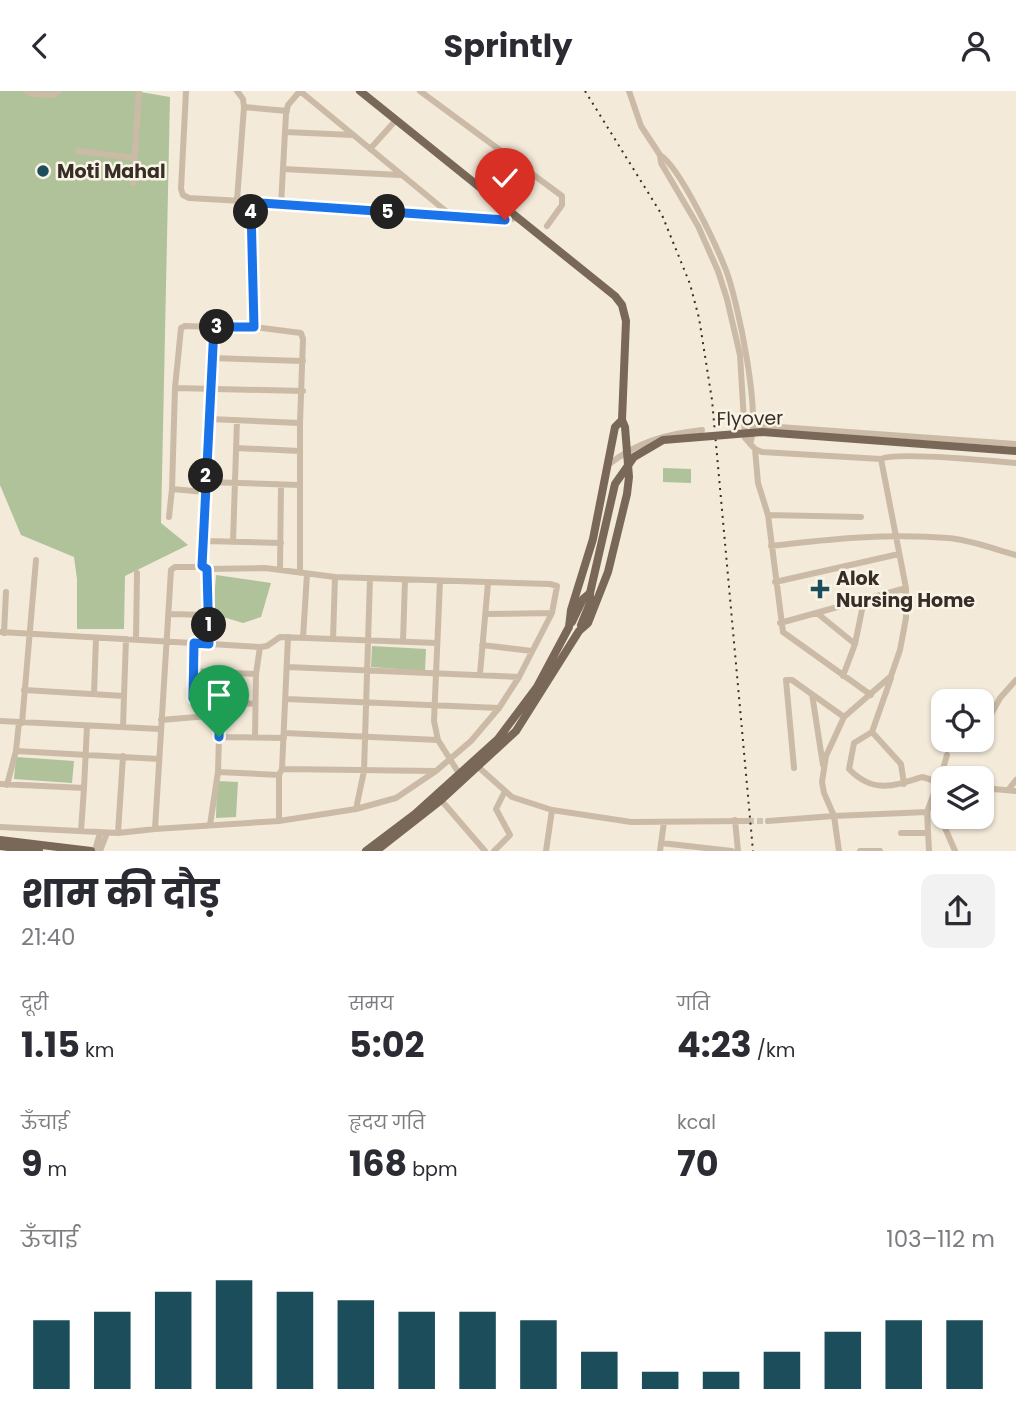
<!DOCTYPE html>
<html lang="hi">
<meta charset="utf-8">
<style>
:root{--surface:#fff;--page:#f2f2f3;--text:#2b2b33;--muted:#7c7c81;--accent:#1b4e5a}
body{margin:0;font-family:Poppins,"Noto Sans Devanagari",sans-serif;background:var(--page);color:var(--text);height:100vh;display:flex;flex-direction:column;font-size:26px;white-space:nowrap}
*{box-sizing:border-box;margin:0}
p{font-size:23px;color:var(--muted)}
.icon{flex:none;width:38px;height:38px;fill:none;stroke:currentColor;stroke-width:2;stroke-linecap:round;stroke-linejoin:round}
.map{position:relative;height:760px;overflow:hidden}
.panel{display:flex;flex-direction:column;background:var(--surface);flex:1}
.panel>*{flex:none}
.tools{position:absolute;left:931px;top:598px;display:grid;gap:14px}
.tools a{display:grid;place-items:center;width:63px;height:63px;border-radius:14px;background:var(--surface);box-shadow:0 2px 5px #0004;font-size:35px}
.pin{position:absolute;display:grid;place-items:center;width:60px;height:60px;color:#fff;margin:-72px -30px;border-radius:50% 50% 50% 0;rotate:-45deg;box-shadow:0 0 7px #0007}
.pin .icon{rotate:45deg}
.km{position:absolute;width:35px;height:35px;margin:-18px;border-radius:50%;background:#222;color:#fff;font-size:19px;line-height:35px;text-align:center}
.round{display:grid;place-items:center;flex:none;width:74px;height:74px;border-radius:14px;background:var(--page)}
.overview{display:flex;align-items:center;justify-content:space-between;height:119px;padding:0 21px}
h1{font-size:38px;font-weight:700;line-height:52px}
.metrics{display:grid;grid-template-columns:repeat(3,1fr);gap:10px;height:119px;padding:7px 21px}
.metrics div{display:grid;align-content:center}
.metrics b{font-size:35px;font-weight:700}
.metrics small{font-size:19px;font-weight:400}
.metrics p{font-size:19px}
.chart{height:196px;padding:14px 21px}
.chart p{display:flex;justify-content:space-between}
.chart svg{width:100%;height:126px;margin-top:7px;stroke:var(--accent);stroke-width:6}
header{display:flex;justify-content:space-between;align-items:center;height:91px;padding:0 21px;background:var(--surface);font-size:32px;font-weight:700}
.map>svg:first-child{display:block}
.green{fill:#afc29a}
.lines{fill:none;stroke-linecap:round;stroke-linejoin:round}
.minor-tunnel{stroke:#cdc4b6;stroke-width:6;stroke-dasharray:6 3;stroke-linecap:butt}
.minor{stroke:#cbbba6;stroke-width:6}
.major{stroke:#796757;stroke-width:8}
.rail{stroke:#372e27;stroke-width:2;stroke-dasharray:2 5;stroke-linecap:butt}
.major-bridge{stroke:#796757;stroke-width:8}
.route-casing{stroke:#fff;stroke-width:14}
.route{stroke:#1a73e8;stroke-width:9}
.poi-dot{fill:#1b4e5a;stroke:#faf4e7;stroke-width:2.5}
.labels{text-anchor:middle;stroke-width:5;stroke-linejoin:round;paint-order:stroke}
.poi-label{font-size:19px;font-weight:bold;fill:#372e27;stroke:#faf4e7;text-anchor:start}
.street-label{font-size:19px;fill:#372e27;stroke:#faf4e7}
</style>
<header><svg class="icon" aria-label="back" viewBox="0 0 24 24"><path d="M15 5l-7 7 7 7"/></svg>Sprintly<svg class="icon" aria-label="person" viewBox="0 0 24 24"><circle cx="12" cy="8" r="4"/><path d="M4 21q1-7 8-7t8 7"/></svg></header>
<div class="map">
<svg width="1016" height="760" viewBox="0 0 1016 760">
<rect width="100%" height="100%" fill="#f3eada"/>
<path class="green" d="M0,0H135L170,6L161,432L188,454L125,485L124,538H77V488L74,466L21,444L0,394Z
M663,377L691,378V392L663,391Z
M216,484L271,492L261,526L243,532L213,523Z
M372,555L426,558L425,580L371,576Z
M16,666L74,670L72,692L14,688Z
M217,690L238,691L236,726L216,727Z"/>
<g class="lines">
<path class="minor-tunnel" d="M748,730H768"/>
<path class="minor" d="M27,0L31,3L55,4L58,0
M300,0L453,126
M420,0L562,105V114L547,135
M629,0L641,35L660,64L661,72L698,135L718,180L727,208L740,264L745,347L755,358L762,361L881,368
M244,16L287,20
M285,41L353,44
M370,58L396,29
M78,60L135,67
M660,64C680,76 716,154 726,179C738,211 761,322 750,353
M283,78L400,84
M133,92L139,0
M237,109L244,16L243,8L237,0
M247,111L474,128L505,129L516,127
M281,114L286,23L288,14L300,0
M254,236L301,242L303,248L300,332V482
M212,267L303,270
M175,297L303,300
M209,328L300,332
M751,334L1016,353
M236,357L300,360
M755,358L758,392L768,424L783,541L871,604
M608,374C637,351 666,343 702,339
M206,391L300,394
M205,401L172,398L175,297L181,237L185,235L214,236
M768,424L861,426
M169,426L172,398
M204,450L281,452
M233,451L237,329
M771,455C830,448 889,442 948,447C971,449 994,458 1016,464
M202,475L207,478L265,477L335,486L550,493L557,495L552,522L519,586L499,617L471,650L436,680L396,707L356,718L279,730
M280,478L281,394
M440,490L434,630L438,649L460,684
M775,491L899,463
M817,522L855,553
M169,523L208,524L207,478
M486,523L552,522
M780,532L906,497
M0,541L210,553L208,524
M4,542L6,501
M303,547L307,483
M136,548L137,482
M333,548L335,486
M403,550L405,489
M194,553L193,607L255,613
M210,553L260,556L267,555L280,546L437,552
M482,554L532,560
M287,576L519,586
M193,580L256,583
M480,583L488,492
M843,585L855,553L864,509
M891,587L872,641L854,652L849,678C873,703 894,695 922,686L939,691
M24,599L124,605L123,636
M94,603L96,547
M812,603L823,674
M124,605L126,548
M286,608L499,617
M990,625L1000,607L1016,589
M161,629L220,624
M0,630L160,638
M22,632L36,469
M872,641L901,673L904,693
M284,642L438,649
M219,646L284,647
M255,646L256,583L260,556
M16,660L159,668
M475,673L512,706L552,719L631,731L748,730
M794,677L786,589H792L844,626
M282,678L434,680
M218,681L279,684
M939,692L947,664
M0,693L84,697L81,740
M7,694L16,660L19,631
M84,697L87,635
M982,697L1016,700
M1008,699L1016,689
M441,709L485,760
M356,718L364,680L370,487
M943,718L942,730L955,760
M927,721L929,760
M735,729L738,760
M768,730L834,725L927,721L937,694L943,693
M210,734L218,681L220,611
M0,736L118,742L155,738L171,479L175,476H200L203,469L214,236H254V230L250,115L242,110L189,107L183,104L181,98L186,0
M155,738L279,730V684L282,678L288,546
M118,742L123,665
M901,742H928
M661,752L732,760
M95,759L100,742
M100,760L107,742
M494,760L510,744L496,718L504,702
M546,760L552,719
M660,760L664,731
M839,760L834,725L824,702L822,691L826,665L844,626L891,585L900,559L906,527V497L881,368C896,360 993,370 1016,372
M860,760H880"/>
<path class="major" d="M360,0L615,205L622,214L626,230L622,329L625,336L629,386L627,403L608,481L588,532L579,540L516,640L441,709L376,760
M572,531L583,508L590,502
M581,534L590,512V502
M0,749L91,760
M0,755L39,760
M366,760L415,723L498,648L537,596L569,536L571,519L593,448L615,336L622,329"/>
<path class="rail" d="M585,0L662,124L690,193L699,227L712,309L753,760"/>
<path class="major-bridge" d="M590,502L615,393L634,366L663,349L762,341L1016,360"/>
</g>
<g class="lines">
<defs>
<path id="route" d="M219,646L220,611L193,607L194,552L209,553L207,478L202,475L214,236H254L251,117L247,111L505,129"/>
</defs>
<use href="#route" class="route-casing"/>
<use href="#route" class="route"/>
</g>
<g class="poi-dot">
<circle cx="43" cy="80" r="7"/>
<path d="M816.5 487.5h7v7h7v7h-7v7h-7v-7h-7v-7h7z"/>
</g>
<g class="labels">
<g class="poi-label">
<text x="57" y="87">Moti Mahal</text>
<text x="836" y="494">Alok<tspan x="836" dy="22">Nursing Home</tspan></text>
</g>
<g class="street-label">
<text transform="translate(750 327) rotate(-1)" y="7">Flyover</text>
</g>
</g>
</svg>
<div class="tools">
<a><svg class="icon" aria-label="locate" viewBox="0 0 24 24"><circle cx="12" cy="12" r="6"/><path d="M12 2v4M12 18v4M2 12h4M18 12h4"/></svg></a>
<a><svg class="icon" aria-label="layers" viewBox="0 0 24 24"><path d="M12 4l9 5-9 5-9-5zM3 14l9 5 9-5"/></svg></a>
</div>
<div class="pin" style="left:219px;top:646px;background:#1e9e55"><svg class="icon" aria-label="arrive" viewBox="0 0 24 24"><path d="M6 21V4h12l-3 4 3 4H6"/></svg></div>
<div class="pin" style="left:505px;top:129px;background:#d93025"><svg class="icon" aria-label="check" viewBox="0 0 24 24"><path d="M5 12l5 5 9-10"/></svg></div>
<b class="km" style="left:209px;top:534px">1</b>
<b class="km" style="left:206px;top:385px">2</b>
<b class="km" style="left:217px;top:236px">3</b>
<b class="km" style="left:251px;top:121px">4</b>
<b class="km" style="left:388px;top:121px">5</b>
</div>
<section class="panel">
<div class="overview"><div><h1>शाम की दौड़</h1><p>21:40</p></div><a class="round"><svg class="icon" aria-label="share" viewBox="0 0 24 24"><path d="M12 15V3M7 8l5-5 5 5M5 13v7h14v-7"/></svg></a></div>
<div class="metrics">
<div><p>दूरी</p><b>1.15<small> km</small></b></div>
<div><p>समय</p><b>5:02</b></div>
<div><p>गति</p><b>4:23<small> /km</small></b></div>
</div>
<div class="metrics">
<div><p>ऊँचाई</p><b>9<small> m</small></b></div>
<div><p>हृदय गति</p><b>168<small> bpm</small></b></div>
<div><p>kcal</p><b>70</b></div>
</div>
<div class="chart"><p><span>ऊँचाई</span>103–112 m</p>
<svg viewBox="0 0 160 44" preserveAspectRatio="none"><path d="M5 44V20M15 44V17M25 44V10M35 44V6M45 44V10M55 44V13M65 44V17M75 44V17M85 44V20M95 44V31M105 44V38M115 44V38M125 44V31M135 44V24M145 44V20M155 44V20"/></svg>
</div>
</section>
